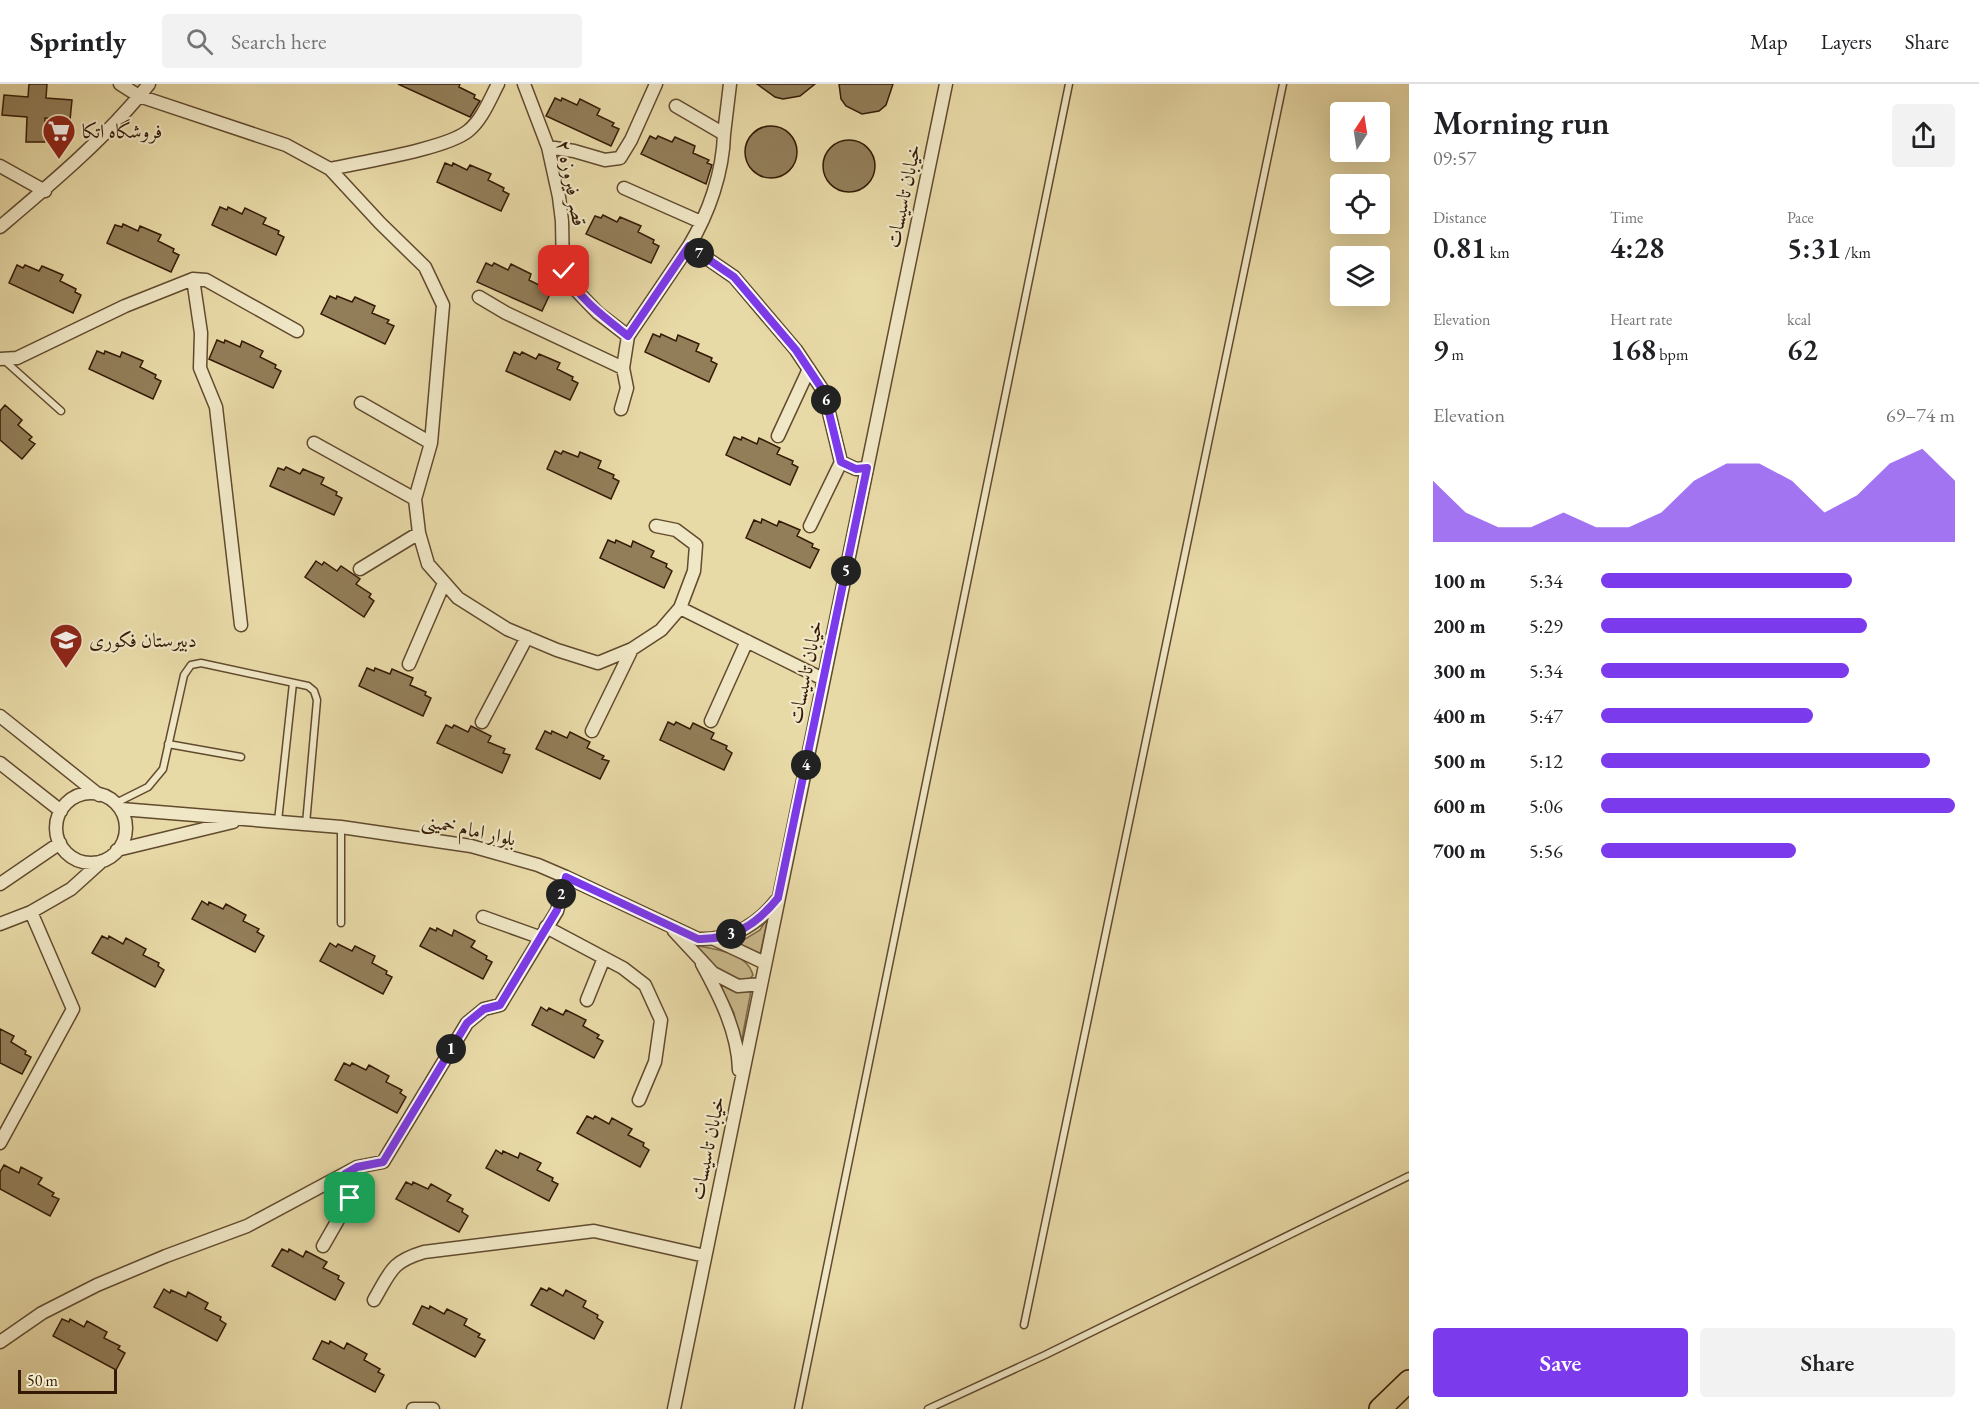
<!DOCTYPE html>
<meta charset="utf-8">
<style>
:root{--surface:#fff;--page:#f2f2f2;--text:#202124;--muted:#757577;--line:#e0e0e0;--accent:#7c3aed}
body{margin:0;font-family:"EB Garamond",Amiri,serif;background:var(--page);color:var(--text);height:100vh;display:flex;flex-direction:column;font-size:22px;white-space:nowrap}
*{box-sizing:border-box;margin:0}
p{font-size:20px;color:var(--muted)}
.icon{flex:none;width:33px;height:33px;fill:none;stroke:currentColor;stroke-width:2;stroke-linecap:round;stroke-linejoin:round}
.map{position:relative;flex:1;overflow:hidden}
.details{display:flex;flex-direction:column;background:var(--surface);width:570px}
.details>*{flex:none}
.needle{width:39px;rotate:12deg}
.fabs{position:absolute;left:1330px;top:18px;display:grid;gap:12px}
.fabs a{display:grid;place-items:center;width:60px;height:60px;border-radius:6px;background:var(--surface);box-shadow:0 6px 24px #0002;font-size:30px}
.scale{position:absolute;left:18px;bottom:15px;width:99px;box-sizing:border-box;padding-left:6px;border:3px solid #341a05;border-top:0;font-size:16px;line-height:21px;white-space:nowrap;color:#341a05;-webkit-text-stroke:4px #f0e7c6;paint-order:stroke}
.pin{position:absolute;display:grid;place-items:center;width:51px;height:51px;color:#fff;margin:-26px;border-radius:12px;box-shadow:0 3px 9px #0006}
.km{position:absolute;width:30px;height:30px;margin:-15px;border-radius:50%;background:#222;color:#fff;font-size:16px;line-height:30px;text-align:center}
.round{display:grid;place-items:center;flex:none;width:63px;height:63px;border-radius:6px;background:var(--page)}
.overview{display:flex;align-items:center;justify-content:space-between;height:102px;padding:0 24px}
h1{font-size:33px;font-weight:600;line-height:45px}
.figures{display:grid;grid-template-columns:repeat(3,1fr);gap:9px;height:102px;padding:6px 24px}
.figures div{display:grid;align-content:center}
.figures b{font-size:30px;font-weight:600}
.figures small{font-size:16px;font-weight:400}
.figures p{font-size:16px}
.chart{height:168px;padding:12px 24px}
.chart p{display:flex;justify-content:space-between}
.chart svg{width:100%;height:108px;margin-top:6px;fill:var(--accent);opacity:.7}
.button{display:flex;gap:12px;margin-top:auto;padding:12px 24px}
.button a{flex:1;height:69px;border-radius:6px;background:var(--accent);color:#fff;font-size:24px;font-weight:600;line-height:69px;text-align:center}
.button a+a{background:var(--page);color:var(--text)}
ul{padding:0 24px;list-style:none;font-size:20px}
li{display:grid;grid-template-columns:96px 72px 1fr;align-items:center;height:45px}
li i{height:15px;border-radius:8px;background:var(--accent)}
header{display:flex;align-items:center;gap:36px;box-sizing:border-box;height:84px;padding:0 30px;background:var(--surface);border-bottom:2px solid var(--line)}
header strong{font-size:28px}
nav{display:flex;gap:33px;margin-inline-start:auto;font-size:21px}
.search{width:420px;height:54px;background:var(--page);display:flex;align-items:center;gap:15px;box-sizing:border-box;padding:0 21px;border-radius:6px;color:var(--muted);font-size:22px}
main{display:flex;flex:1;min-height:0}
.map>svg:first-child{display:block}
.green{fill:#c9b98b;stroke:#7e6a48;stroke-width:1.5}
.building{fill:#927e59;stroke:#341a05;stroke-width:1.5}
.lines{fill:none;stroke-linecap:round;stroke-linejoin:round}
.lane-casing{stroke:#614a2e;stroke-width:9}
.street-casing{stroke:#614a2e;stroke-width:15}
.highway-casing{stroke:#341a05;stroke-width:24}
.lane{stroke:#f0e7c6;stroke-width:6}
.street{stroke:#f0e7c6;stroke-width:12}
.highway{stroke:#e8daa7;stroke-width:21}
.route-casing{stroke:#fff;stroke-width:12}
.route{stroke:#7c3aed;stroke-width:8}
.labels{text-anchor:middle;stroke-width:4.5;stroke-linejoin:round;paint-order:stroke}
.poi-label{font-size:20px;fill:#341a05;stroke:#f0e7c6;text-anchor:start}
.street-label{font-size:20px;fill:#341a05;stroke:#f0e7c6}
</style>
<header>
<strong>Sprintly</strong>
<div class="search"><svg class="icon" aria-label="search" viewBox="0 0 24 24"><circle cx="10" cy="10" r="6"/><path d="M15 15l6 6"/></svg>Search here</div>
<nav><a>Map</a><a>Layers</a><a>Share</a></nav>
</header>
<main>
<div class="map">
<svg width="1409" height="1325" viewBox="0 0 1409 1325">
<rect width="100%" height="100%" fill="#e8daa7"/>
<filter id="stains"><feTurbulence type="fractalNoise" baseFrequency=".00333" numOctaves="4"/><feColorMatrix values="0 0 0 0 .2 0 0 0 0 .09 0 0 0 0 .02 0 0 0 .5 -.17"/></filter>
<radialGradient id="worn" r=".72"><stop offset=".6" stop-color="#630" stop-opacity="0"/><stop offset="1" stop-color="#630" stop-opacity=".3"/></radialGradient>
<path class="green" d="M768,833L760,871L737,860L760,846Z
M685,859C707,865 746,865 753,891L749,896C725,898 703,873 685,859Z
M718,898C730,905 737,910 751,907L740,965L734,929Z"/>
<path class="building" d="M29,0H47L46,14L72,16L70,36L45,34V58H26L27,33L2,31L4,11L28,13Z
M398,0H460L459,3L475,11L474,14L480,17L470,33Z
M757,0H815L800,12L783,15L775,13Z
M839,0H893L886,21L879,27L862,30L846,22L841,15Z
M555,14L561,17L562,14L577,21L580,15L600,25L597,31L614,39L612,42L619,45L611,62L546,32Z
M745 68a26 26 0 1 1 52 0a26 26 0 1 1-52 0Z
M650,52L656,55L658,52L672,58L675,53L695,62L693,69L709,76L707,79L712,81L706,100L641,70Z
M823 82a26 26 0 1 1 52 0a26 26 0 1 1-52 0Z
M445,79L452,82L453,79L467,86L470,81L491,90L488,96L504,104L503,107L509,110L501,127L437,98Z
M220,123L227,126L228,123L242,130L245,124L266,134L263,140L279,147L278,150L284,153L276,171L212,141Z
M603,131L617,138L620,133L641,142L638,148L654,156L653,159L659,162L651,179L586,150L595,132L601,134Z
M123,140L138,147L140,142L161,151L158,157L174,165L173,168L179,171L171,188L107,159L115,141L122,143Z
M486,179L492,182L494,179L508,186L511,180L531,190L529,196L545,204L543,207L550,210L542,227L477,198Z
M17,181L23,184L25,181L39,187L42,182L63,191L60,197L76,205L75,208L81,211L73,229L9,199Z
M330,212L336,215L337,212L352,218L355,213L375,222L372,229L389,236L387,239L394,242L385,260L321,230Z
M653,250L660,253L661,250L676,257L678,251L699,260L696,267L712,274L711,277L717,280L709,298L645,268Z
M217,256L224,259L225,256L240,263L242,257L263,267L260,273L276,281L275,284L281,287L273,304L209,275Z
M97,267L104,270L105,267L120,273L122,268L143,277L140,283L156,291L155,294L161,297L153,315L89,285Z
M514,268L520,271L522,268L536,275L539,270L560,279L557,285L573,293L572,296L578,299L570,316L506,287Z
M5,321L22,336L18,341L32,353L29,356L35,360L22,375L0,356V327Z
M734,353L741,356L742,353L757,360L759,354L780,364L777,370L793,377L792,380L798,383L790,401L726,371Z
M555,367L561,370L563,367L578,373L580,368L601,377L598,384L614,391L613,394L619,397L611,415L547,385Z
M286,383L300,390L303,385L324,394L321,400L337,408L336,411L342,414L334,431L270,402L278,384L284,386Z
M762,435L777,442L779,437L800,446L797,452L813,460L812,463L819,466L810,484L746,454L754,436L761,439Z
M608,456L615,459L616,456L631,463L633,457L654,467L651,473L667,480L666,483L672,487L664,504L600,474Z
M316,477L322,481L324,478L337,487L341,482L360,495L356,500L371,510L369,513L374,517L364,533L305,493Z
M367,584L374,587L375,584L390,590L392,585L413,594L410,601L426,608L425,611L431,614L423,632L359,602Z
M668,638L674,641L676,638L690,645L693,639L714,649L711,655L727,662L726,665L732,669L724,686L660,656Z
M446,641L452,644L454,641L468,648L471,642L491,652L488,658L505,665L503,669L510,671L502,689L437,659Z
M545,647L551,650L552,647L567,654L570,648L590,658L587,664L604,672L602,675L609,677L600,695L536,665Z
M202,817L208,821L209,818L223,825L226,820L246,831L243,837L259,845L257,848L264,852L255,868L192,835Z
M430,844L436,847L437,844L452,852L454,846L475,857L471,863L487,872L486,875L492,878L483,895L420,862Z
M102,852L108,855L109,852L123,860L126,854L146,865L143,871L159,879L158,882L164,886L155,903L92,869Z
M330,859L336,863L338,860L352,867L355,862L375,872L372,879L387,887L386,890L392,893L383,910L320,877Z
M541,923L547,927L549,924L563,931L566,926L586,936L583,942L599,951L597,954L603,957L594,974L532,941Z
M0,945L14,952L11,958L26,967L25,970L31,973L22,990L0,979Z
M344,979L350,982L352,979L366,986L369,981L389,992L386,998L402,1006L400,1009L406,1013L397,1029L335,996Z
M587,1032L593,1035L595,1032L609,1040L612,1034L632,1045L628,1051L644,1059L643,1062L649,1066L640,1083L577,1049Z
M496,1066L502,1070L503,1067L518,1074L520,1069L541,1079L537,1086L553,1094L552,1097L558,1100L549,1117L486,1084Z
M4,1081L19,1089L21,1083L42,1094L38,1100L54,1109L52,1112L59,1115L50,1132L0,1105V1088Z
M406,1098L412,1101L413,1098L428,1105L431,1100L451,1111L447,1117L463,1125L462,1128L468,1132L459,1148L396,1115Z
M282,1165L288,1168L289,1165L303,1173L306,1167L327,1178L323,1184L339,1192L338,1195L344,1199L335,1216L272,1182Z
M541,1204L547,1207L549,1204L563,1212L566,1206L586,1217L583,1223L598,1231L597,1234L603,1238L594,1255L531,1221Z
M164,1205L170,1209L171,1206L186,1213L188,1208L208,1219L205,1225L221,1233L220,1236L226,1240L217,1257L154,1223Z
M422,1222L429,1225L430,1222L444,1230L447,1225L467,1235L464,1241L480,1250L478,1253L485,1256L475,1273L413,1240Z
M62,1235L69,1238L70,1235L84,1243L87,1237L107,1248L104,1254L120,1262L118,1265L125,1269L116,1286L53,1252Z
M322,1257L329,1260L330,1257L344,1265L347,1259L367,1270L364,1276L380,1285L378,1288L384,1291L375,1308L313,1275Z"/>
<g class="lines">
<defs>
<path id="lane" d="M5,277L61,327
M168,660L241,673
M116,719L148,703L163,685L184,591L191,581L201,579L308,602L314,607L317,616L306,740
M278,737L293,599
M341,743V839
M1024,1241L1283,0
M798,1325L1069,0
M928,1325L1045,1271L1409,1092"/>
<path id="street" d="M120,0L139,12L286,61L330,85L380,139L425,183L443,221L431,359L361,319
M524,0L548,63L559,113L562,137L563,187L571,201L598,229L628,252
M676,22L724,50C723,88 709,129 689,162L734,193L796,266L824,308L841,378L856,385L867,384
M724,50L730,0
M548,63L574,67L605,76L620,74L631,56L656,0
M0,82L45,107
M330,85C361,78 446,65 468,47C482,36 490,15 498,0
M624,104L701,138
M0,143C52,99 107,53 149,0
M193,195L201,249L200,284L216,323L241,541
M479,213L506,229L623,284
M0,275L17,274L125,222L193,195L206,196L297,247
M621,325L627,304L623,284L628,252L689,162
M778,352L809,285
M314,359L415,415
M431,359L415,415L419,449L428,480L458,514L507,545L557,566L598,579L632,565L661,546L680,524L694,487L696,461L676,446L656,442
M810,442L841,378
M360,485L419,449
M680,524L823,595
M409,580L444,499
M0,632L99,711
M711,637L747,557
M482,638L527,553
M592,647L632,565
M0,679L61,727
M56 744a35 35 0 1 1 70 0a35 35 0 1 1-70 0Z
M121,725L341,743L471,762L538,781L566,793L698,855C730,856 756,842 776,817
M117,766L233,738
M0,800L60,759
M483,833L539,853
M0,840L31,828L71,805L102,777
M546,843L623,884L645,901L661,936L655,978L639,1016
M674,847L713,889L738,902L761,900
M714,855L765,879
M702,880C720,913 738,948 739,986
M587,916L604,874
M0,1059L73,925L31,828
M323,1162L350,1115L345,1090
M374,1216C391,1187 391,1178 424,1168L594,1147L705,1172
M0,1258L42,1229L97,1201L166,1172L247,1142L357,1083L383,1078L467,939L484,925L500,921L557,827L566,793
M413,1325H433
M674,1325L946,0"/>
<path id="highway" d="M1380,1325L1409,1297"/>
</defs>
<use href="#lane" class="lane-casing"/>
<use href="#street" class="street-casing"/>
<use href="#highway" class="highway-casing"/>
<use href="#lane" class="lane"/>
<use href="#street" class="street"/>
<use href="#highway" class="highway"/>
</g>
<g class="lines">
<defs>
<path id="route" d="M350,1114L345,1090L357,1083L383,1078L467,939L484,925L500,921L557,826L566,793L698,855C733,856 757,840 778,814L867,384L856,385L841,378L824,308L796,266L734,193L689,162L628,252C604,233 578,214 564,187"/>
</defs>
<use href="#route" class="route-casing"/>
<use href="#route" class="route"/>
</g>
<defs>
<symbol id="supermarket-pin" viewBox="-11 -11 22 30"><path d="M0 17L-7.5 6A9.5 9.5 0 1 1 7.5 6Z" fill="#8f2418" stroke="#f0e7c6"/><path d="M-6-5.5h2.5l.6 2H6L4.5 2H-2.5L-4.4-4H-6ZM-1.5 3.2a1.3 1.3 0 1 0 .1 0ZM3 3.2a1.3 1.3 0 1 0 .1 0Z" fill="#fff"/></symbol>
<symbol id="school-pin" viewBox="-11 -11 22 30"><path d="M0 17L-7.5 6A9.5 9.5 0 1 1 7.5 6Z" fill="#8f2418" stroke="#f0e7c6"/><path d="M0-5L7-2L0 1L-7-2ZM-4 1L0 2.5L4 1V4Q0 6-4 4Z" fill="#fff"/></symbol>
</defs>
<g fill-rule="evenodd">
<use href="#supermarket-pin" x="40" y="28" width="38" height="52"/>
<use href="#school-pin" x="47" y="537" width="38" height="52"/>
</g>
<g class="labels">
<g class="poi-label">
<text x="82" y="54">فروشگاه اتکا</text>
<text x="89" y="563">دبیرستان فکوری</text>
</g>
<g class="street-label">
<text transform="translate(572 99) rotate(79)" y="7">قصر فیروزه ۲</text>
<text transform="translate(903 112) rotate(-78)" y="7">خیابان تاسیسات</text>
<text transform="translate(805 588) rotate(-78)" y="7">خیابان تاسیسات</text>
<text transform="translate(469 745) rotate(12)" y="7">بلوار امام خمینی</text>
<text transform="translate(707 1064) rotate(-78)" y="7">خیابان تاسیسات</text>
</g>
</g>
<rect width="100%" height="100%" filter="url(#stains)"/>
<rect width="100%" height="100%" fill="url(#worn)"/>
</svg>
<div class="fabs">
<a><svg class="needle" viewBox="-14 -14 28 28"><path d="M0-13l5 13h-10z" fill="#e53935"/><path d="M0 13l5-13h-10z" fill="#757577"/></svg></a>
<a><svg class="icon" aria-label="locate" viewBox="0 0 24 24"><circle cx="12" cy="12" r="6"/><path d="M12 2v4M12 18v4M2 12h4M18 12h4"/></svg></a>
<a><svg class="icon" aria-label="layers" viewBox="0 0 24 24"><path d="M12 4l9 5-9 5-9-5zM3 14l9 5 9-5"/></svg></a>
</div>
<div class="scale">50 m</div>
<div class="pin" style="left:350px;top:1114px;background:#1e9e55"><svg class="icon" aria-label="arrive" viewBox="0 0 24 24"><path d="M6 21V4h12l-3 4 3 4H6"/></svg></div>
<div class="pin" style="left:564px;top:187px;background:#d93025"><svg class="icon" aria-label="check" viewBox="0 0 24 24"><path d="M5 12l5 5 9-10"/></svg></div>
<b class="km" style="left:451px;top:965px">1</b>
<b class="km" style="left:561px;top:810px">2</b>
<b class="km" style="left:731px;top:850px">3</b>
<b class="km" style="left:806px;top:681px">4</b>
<b class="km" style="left:846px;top:487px">5</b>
<b class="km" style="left:826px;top:316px">6</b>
<b class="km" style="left:699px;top:169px">7</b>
</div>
<section class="details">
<div class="overview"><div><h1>Morning run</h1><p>09:57</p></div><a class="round"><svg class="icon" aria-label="share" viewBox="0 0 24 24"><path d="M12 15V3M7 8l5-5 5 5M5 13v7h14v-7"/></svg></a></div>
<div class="figures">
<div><p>Distance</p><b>0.81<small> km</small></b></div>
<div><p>Time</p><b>4:28</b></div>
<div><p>Pace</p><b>5:31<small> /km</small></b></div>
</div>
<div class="figures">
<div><p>Elevation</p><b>9<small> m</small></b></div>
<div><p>Heart rate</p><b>168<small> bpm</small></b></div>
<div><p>kcal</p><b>62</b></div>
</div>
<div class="chart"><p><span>Elevation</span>69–74 m</p>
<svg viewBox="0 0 160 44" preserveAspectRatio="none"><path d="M0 44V19L10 32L20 38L30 38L40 32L50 38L60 38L70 32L80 19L90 12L100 12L110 19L120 32L130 25L140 12L150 6L160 19V44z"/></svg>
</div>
<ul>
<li><b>100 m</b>5:34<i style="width:71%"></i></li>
<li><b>200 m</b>5:29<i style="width:75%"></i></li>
<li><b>300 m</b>5:34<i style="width:70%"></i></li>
<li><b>400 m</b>5:47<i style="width:60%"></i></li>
<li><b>500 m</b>5:12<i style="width:93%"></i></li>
<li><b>600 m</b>5:06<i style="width:100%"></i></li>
<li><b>700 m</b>5:56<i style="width:55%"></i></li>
</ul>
<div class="button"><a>Save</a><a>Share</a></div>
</section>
</main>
